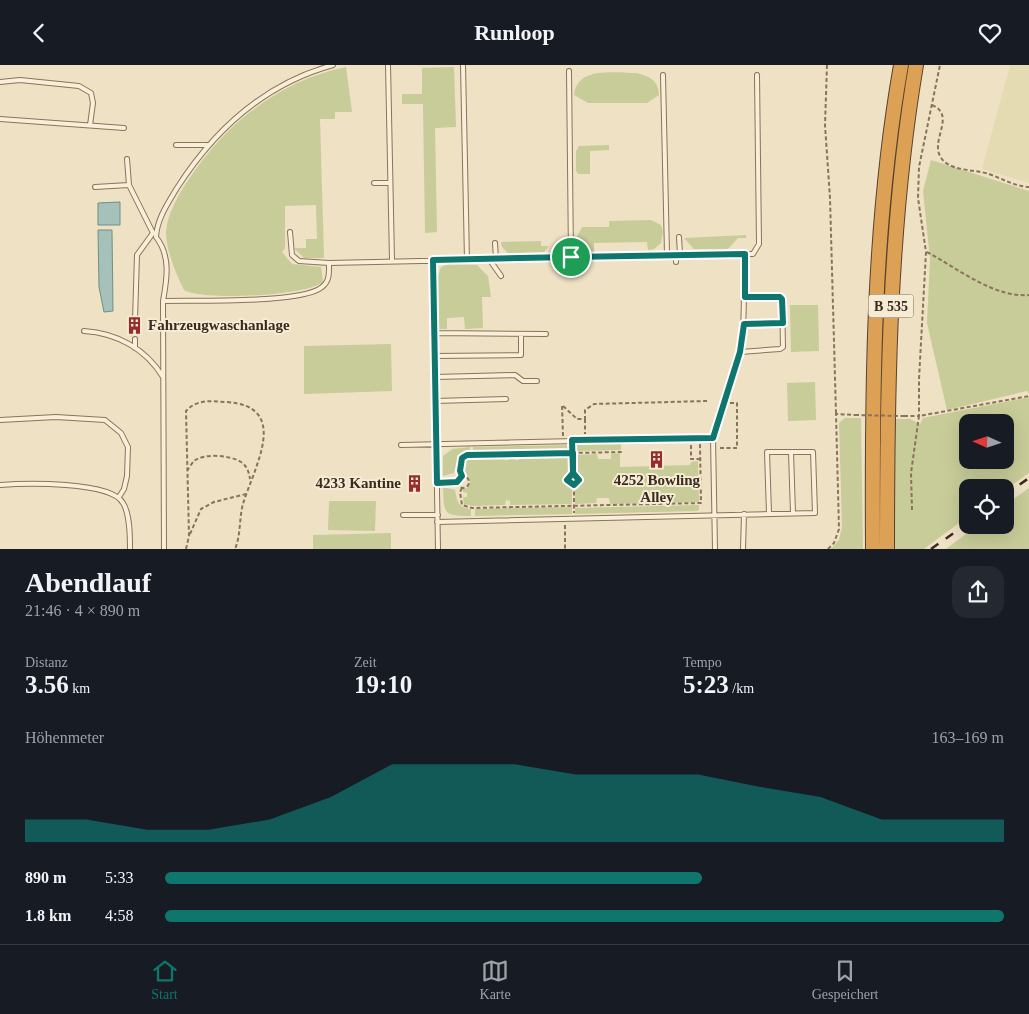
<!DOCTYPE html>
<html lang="de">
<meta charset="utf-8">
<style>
:root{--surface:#171b24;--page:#242831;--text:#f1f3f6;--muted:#9ea1a6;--line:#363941;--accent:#0f766e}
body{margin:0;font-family:"Times New Roman",serif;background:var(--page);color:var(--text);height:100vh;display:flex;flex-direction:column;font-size:19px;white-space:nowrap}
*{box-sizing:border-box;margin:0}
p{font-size:16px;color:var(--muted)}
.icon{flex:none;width:28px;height:28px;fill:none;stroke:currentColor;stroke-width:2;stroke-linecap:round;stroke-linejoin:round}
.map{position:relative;height:484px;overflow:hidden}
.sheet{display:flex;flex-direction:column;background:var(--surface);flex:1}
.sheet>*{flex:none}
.needle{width:32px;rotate:273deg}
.controls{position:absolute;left:959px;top:349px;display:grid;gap:10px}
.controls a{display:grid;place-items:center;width:55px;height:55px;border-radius:10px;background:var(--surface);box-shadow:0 5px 20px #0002;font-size:25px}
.pin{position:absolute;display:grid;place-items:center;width:42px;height:42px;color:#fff;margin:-21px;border:2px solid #fff;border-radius:50%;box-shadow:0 1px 5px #0007}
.round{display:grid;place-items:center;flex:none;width:52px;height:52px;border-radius:15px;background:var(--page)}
.head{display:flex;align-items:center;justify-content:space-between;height:85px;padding:0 25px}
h1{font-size:28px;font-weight:800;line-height:38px}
.stats{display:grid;grid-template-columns:repeat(3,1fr);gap:8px;height:85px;padding:5px 25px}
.stats div{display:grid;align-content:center}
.stats b{font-size:25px;font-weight:800}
.stats small{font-size:14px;font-weight:400}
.stats p{font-size:14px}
.chart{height:140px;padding:10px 25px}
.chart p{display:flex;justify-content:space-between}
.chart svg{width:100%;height:90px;margin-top:5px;fill:var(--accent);opacity:.7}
ul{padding:0 25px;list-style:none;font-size:16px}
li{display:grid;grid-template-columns:80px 60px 1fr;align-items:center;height:38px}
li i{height:12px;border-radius:6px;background:var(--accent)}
header{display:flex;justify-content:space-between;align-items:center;height:65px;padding:0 25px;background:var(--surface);font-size:22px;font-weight:800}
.tab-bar{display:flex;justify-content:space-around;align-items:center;height:70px;border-top:1px solid var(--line);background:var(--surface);font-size:14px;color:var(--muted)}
.tab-bar a{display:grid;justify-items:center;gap:2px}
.tab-bar .current{color:var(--accent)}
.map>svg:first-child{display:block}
.farmland{fill:#e4dbb2}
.green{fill:#c7cc98;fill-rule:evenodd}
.water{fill:#a6c1b9;stroke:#6d9087}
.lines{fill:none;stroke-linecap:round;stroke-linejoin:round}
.lane-casing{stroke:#89735b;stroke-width:6}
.highway-casing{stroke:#57412f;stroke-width:16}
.path{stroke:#89735b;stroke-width:2;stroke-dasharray:4 2.5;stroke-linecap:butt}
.lane{stroke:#f9efd8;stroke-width:4}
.highway{stroke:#dda156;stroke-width:14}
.rail{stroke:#392b1f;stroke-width:2.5;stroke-dasharray:9 9;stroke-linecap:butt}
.path-bridge{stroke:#89735b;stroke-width:2;stroke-dasharray:4 2.5;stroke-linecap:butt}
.route-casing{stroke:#fff;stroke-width:10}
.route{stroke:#0f766e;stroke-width:6}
.labels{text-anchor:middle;stroke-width:4;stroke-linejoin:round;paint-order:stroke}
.shield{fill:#f6ecd4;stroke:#726555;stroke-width:1}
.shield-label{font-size:14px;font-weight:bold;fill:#392b1f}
.poi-label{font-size:15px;font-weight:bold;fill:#392b1f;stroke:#f6ecd4;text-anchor:start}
</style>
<header><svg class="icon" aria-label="back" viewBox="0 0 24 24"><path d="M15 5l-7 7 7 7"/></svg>Runloop<svg class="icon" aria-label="heart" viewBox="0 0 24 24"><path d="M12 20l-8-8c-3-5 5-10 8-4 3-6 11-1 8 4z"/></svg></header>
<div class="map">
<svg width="1029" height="484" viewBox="0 0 1029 484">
<rect width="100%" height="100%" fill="#eee1c4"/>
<path class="farmland" d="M1010,0H1029V118L982,104Z"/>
<path class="green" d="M346,2L352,47H335V54H320L324,193H304L294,183H306V174H317L316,140L285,141V183L282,187L292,199L321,202L323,217C306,231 203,236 184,225C176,209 166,185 166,167C167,149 179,129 189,114C226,58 279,16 346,2Z
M454,2L456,62L435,63L437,167L425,168L423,39H402V29H422V3Z
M637,8C650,12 658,15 659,30L647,38H588L574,30C577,1 614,8 637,8Z
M609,80V85L590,86V109H578L576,106V86L579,81Z
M931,95L1029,126V329L1027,326L947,345L927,258L930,194L923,126Z
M651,155L661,160L663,167L661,178L654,184L648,185L647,177L594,178V187L585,185L578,177L577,172L582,162H609V156Z
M746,170V173H738L728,184H694L684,173Z
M541,176V181H549L544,187L508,188L502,182L501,177Z
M448,199L477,200L488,211L491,232H482L483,263L465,264L464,252L447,253V264H438L436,217L441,202Z
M790,240H818L819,286L791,287Z
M391,279L392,326L304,329V281Z
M815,317L816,355L788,356L787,318Z
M1029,332V408L1005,425V422H968L967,452L924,484H893L892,354H910L920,359L923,353L928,352ZM968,358H1005V395H968Z
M845,353H861L863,484H831L839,475L842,462L839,358Z
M621,378V385L575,386L574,380Z
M571,380V387L473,389V382Z
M470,382V387L458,393L454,408L443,411V391L452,384Z
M620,388V402L690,400L691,397L698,396L699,437L610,439L609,433H597L596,438L575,439V421L580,415V410L575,407V390L597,389L598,394H611V389Z
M568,389L571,390V407L566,412V416L572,422V439L510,440V436L506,435L505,440L473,441L464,439L463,432H467V428L463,427V424L468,423L470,417L468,411L463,409L466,401H462L467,391H505V395H509L510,390H515V395H519L520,390Z
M443,422L455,425C457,436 458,443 471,444V451C443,451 444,449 443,422Z
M1029,423V484H946L978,460H1005V440Z
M329,436H376L375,466L328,465Z
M699,440V445L696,446L575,449V443Z
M572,442V449L475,451V444Z
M391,468V484H313V470Z"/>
<path class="water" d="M120,137V160H98V138Z
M98,165H112L113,246L104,247L99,222Z"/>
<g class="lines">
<defs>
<path id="lane" d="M388,0L392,195
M463,0L467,195L745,189L743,273L713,373L715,484
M569,6L571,192
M663,10L667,189
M0,17L20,15L79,21L91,28L93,38L90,60
M0,54L124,63
M176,80H207
M127,94L129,120L153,168
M374,118H390
M95,122L129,120
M290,167L292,190L299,196L329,198
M679,172L680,189
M495,178L496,194
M676,189V197
M745,189H753L759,179L757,10
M489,194L501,211
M433,195L438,484
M163,236C194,235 302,239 322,222C330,216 329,207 329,198L467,195
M135,255L137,190L153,168
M744,259L783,258
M84,266C117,268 146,284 163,312
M434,268L546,269
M135,274V283
M740,287L780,284L783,282L782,234L779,232H745
M434,291L521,290V269
M435,312L515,310L523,316H537
M435,336L506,334
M0,355L56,352L105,355L121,368L128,382L127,411L124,424L119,432
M401,380L713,373
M791,387L793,448
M0,420C24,418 111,416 123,438C130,449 130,471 130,484
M403,450H438
M437,457L815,448L813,387H767L769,448
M164,484L163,236C167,214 171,191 156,172C157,154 168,138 177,123C215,64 264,19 333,0
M743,484L744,449"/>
<path id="highway" d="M873,484C872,323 873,159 901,0
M887,484C887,322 889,160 916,0"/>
</defs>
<use href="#lane" class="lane-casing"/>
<use href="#highway" class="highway-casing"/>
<path class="path" d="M827,0L825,60L830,133L836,349
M932,40C956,50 931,74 940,91C948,107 975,104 989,109C1003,114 1014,121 1029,122
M927,187C957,203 994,233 1029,230
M904,351H919V314L926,187L918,133L919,102L940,0
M585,354V369
M563,371L562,340L577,354H585V345L594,339L707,336
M691,380V394H700
M573,383V408
M720,383H737V338H730
M187,406C189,403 192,398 194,396C204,388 230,390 241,397C247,401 249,407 250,414
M567 415a6 6 0 1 1 12 0a6 6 0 1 1-12 0Z
M462,411L461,393L467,390L622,387
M457 417a6 6 0 1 1 12 0a6 6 0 1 1-12 0Z
M442,418L457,417
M574,420V448
M462,423L460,427L462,440L472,443L701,438L700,379
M912,445L911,408L919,351L1029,331
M565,460V484
M190,469L201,444L214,437L246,429
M186,484L189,471L186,346C197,334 211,336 225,337C292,340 254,402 243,439C239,453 241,470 235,484
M828,484L834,478L839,464L836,349L855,350"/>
<use href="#lane" class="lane"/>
<use href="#highway" class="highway"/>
<path class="rail" d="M1005,430L1029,413
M931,484L968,458"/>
<path class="path-bridge" d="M855,350L904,351"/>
</g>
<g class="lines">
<defs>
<path id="route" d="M571,192L433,195L437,418L457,417L462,411L460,406L462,393L467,390L573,388V408L567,415L574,420L579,415L573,408L572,375L713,373L740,287L744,259L783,258L782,234L780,232H745V189L571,192"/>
</defs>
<use href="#route" class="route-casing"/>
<use href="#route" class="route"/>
</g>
<defs>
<symbol id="building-bare" viewBox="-9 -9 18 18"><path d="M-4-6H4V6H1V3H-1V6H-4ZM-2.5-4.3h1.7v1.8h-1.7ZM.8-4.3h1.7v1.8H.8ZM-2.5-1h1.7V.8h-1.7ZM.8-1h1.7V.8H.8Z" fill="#982b2c" stroke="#f6ecd4" stroke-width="2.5" paint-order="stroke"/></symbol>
</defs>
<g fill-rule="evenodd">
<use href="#building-bare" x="122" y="248" width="25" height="25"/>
<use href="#building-bare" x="644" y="382" width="25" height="25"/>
<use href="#building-bare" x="402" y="406" width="25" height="25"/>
</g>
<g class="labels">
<rect class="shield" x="868.5" y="229.5" width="45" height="23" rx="4"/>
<g class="shield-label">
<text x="891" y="246">B 535</text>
</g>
<g class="poi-label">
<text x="148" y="265">Fahrzeugwaschanlage</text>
<text x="657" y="420" text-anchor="middle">4252 Bowling<tspan x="657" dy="17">Alley</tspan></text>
<text x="401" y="423" text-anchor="end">4233 Kantine</text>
</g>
</g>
</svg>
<div class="controls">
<a><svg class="needle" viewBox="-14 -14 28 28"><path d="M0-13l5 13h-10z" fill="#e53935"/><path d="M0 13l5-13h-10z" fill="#9ea1a6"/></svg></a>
<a><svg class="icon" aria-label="locate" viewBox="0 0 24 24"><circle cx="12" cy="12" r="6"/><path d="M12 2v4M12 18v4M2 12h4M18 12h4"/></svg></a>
</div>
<div class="pin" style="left:571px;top:192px;background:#1e9e55"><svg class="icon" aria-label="arrive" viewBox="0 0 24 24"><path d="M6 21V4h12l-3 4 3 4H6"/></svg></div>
</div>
<section class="sheet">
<div class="head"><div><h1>Abendlauf</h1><p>21:46 · 4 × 890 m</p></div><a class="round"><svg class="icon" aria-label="share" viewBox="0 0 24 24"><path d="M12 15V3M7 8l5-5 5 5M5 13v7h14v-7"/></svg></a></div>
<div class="stats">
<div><p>Distanz</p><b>3.56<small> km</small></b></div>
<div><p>Zeit</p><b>19:10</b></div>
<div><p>Tempo</p><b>5:23<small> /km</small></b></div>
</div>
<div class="chart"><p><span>Höhenmeter</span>163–169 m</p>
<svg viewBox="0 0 160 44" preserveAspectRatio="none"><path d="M0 44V33L10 33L20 38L30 38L40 33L50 22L60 6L70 6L80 6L90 11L100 11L110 11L120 17L130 22L140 33L150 33L160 33V44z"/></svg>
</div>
<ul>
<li><b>890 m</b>5:33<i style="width:64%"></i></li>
<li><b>1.8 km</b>4:58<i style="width:100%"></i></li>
</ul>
</section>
<nav class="tab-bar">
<a class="current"><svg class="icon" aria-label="home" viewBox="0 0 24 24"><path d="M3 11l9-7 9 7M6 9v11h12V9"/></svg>Start</a>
<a><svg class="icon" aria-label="map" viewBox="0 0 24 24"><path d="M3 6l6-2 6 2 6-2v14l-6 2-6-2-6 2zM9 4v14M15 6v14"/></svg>Karte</a>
<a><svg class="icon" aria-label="saved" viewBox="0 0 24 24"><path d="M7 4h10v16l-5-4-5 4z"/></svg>Gespeichert</a>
</nav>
